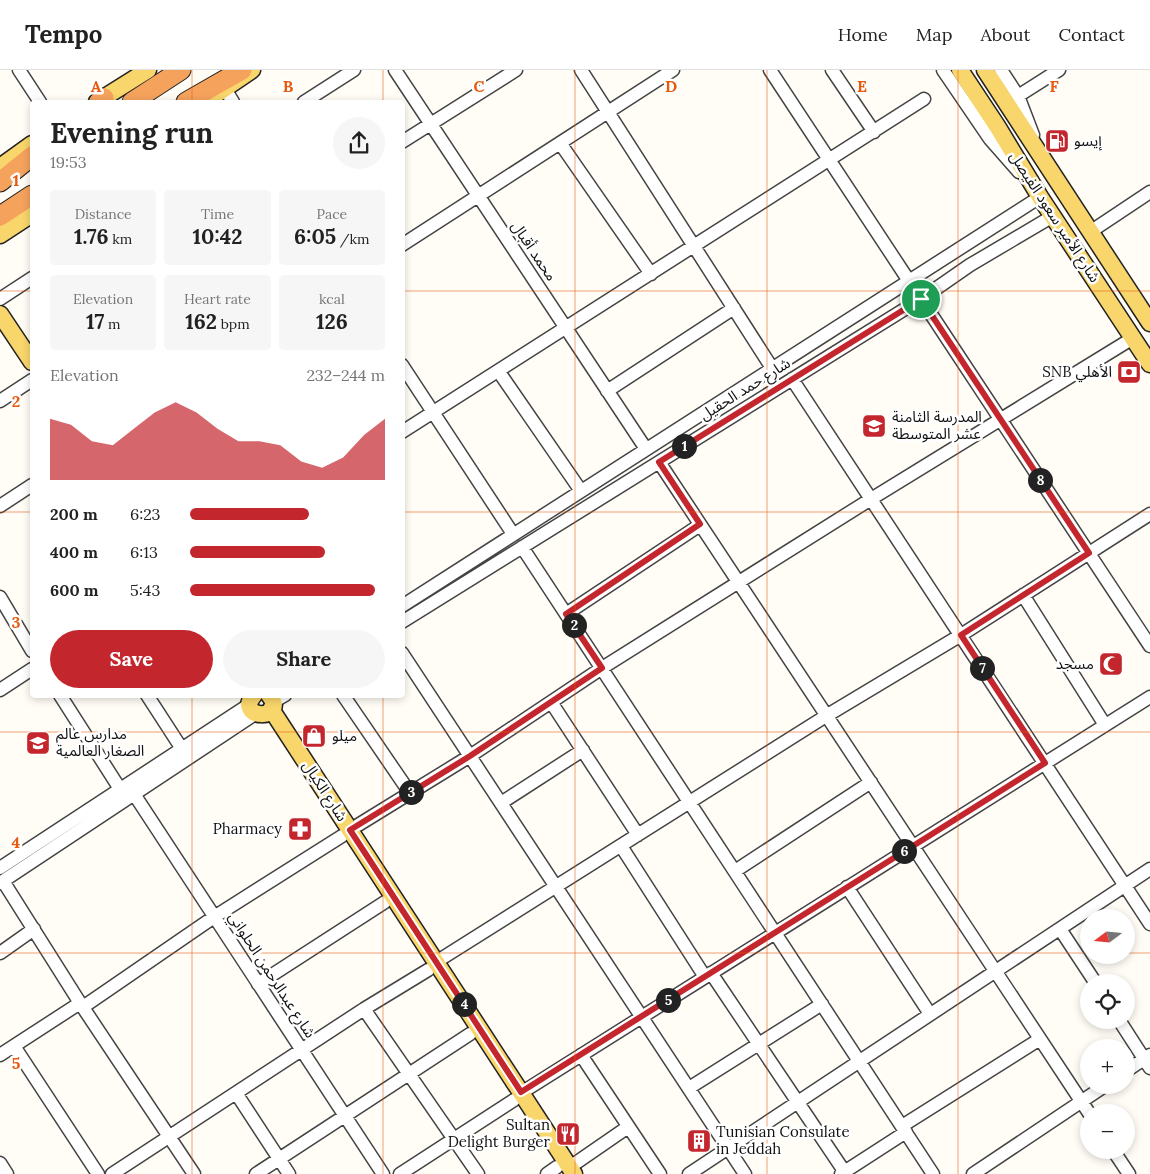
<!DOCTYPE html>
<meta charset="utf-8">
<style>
:root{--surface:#fff;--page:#f6f6f6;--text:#222;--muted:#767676;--line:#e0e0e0;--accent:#c4262e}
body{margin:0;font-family:Lora,"Noto Sans Arabic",serif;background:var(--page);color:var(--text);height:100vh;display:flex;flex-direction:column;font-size:19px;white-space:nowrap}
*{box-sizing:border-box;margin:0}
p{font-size:16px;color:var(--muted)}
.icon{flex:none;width:28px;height:28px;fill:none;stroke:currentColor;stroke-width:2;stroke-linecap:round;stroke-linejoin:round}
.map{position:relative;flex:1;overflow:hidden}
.details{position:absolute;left:30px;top:30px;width:375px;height:598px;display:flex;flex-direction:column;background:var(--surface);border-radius:5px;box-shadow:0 2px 8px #0003}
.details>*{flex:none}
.needle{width:32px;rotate:254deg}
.fabs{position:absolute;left:1080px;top:839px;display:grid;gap:10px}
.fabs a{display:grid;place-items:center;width:55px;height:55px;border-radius:50%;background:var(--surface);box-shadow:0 2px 8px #0003;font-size:25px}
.pin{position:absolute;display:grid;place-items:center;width:42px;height:42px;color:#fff;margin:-21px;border:2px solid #fff;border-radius:50%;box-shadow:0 1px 5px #0007}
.km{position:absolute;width:25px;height:25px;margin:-12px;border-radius:50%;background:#222;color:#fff;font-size:14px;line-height:25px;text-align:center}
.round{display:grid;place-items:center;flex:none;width:52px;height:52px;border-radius:26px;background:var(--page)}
.overview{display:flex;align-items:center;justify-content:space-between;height:85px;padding:0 20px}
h1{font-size:28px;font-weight:700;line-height:38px}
.stats{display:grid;grid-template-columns:repeat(3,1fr);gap:8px;height:85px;padding:5px 20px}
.stats div{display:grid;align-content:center;border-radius:5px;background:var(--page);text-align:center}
.stats b{font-size:21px;font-weight:700}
.stats small{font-size:14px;font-weight:400}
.stats p{font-size:14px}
.chart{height:140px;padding:10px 20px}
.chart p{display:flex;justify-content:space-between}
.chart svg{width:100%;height:90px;margin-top:5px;fill:var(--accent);opacity:.7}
.button{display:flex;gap:10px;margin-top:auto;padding:10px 20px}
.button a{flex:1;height:58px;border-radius:30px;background:var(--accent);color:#fff;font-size:20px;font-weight:700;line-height:58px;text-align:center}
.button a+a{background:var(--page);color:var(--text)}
ul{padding:0 20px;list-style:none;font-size:16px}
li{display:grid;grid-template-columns:80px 60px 1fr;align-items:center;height:38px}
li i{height:12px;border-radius:6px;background:var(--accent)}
header{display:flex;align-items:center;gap:30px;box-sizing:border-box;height:70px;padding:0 25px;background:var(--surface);border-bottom:1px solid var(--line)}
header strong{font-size:24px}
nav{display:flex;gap:28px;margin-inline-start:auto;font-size:18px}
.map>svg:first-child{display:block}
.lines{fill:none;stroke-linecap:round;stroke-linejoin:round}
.minor-casing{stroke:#444;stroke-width:15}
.major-casing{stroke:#222;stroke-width:19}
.highway-casing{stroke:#222;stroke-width:21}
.minor{stroke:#fff;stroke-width:12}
.major{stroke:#f9d66b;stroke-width:16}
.highway{stroke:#f5a25d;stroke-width:19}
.route-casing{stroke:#fff;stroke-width:10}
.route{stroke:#c4262e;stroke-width:6}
.grid{fill:none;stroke:#e8590c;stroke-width:1;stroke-opacity:0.55}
.labels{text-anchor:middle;stroke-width:5;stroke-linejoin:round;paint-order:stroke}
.poi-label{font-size:15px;fill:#111;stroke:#fff;text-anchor:start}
.street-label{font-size:15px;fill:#111;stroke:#fff}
.grid-label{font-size:16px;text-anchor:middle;font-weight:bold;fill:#e8590c;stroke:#fff;stroke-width:5;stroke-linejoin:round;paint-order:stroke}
</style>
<header>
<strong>Tempo</strong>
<nav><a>Home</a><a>Map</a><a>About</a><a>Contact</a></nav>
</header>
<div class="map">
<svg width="1150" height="1104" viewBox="0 0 1150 1104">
<rect width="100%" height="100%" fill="#fffdf5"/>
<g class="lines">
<defs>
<path id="minor" d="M19,0L40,32
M395,0L646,379
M581,0L772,298
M770,0L909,211
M832,0L874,62
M943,0L990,69L1019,102
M1001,0L1018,26L1033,65
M225,19L233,32
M1018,26L1059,0
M304,32L354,0
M402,72L516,0
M560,73L651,204
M1090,162L1150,122
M402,175L673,0
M0,229L32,208
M921,229L1150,576
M402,295L513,464
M499,302L581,421
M792,309L1150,854
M607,321L734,238
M0,331L32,310
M402,362L924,29
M659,392L1089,1043
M0,436L32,415
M522,477L933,1104
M1023,525L1105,655
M0,527L32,581
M402,536L1040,127L1035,121
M566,544L700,455
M402,552L921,229L970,195L1053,146
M402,583L745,1104
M0,620L32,599
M60,625L120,719
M147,625L182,679
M343,625L410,723
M273,632L285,625
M551,632L638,765
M134,724L383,1104
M501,733L583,680
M350,760L470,686L602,598L871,429L1133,268
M621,776L705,907
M0,798L250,634
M735,801L871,712
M3,811L80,933L194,1104
M0,813L255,644
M847,817L930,944
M1060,859L1095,912
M0,883L34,859
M436,892L826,646L961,565L1150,444
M711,903L846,1104
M258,914L385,832
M83,937L214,847L342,766
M364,939L478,1104
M1119,950L1150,998
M14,976L98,1104
M0,985L80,933
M581,985L660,1104
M1126,1001L1150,985
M689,1018L822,934
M236,1023L289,1104
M521,1023L1150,627
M902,1056L1040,969
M1113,1080L1129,1104
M0,1093L7,1104
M570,1097L628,1057
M112,1104L364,939L428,900
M256,1104L470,964
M400,1104L514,1030
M547,1104L557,1097
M689,1104L1150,799
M841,1104L906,1062
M973,1104L1106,1015"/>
<path id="major" d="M960,0L997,56L1040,127L1150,294
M985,0L1150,253
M97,32L148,0
M205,32L252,0
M0,97L32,74
M0,165L32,144
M0,244L32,292
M254,625C233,650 290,651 269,625
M271,639L574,1104"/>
<path id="highway" d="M99,32L104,28
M132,32L181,0
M186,32L242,0
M0,112L32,86
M0,146L32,125"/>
</defs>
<use href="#minor" class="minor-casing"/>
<use href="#major" class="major-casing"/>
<use href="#highway" class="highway-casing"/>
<use href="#minor" class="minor"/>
<use href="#major" class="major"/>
<use href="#highway" class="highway"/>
</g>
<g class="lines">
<defs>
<path id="route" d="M921,229L1089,483L961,565L1045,693L521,1022L350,760L470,686L602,598L566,544L700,454L659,392Z"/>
</defs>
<use href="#route" class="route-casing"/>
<use href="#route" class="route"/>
</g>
<path class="grid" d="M192,0V32M383,0V32M575,0V1104M767,0V1104M958,0V1104M0,221H32M402,221H1150M0,442H32M402,442H1150M192,625V1104M383,625V1104M0,662H1150M0,883H1089M1126,883H1150"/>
<defs>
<symbol id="fuel-square" viewBox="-11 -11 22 22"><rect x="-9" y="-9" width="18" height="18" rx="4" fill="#c4262e" stroke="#fff"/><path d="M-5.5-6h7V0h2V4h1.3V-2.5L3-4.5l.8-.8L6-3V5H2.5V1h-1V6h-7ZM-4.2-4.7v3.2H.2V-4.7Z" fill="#fff"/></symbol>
<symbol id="bank-square" viewBox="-11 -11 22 22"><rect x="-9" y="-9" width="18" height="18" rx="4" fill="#c4262e" stroke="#fff"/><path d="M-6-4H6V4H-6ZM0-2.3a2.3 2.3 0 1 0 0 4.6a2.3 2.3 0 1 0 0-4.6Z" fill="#fff"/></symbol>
<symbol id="school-square" viewBox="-11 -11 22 22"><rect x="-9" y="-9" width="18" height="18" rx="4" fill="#c4262e" stroke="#fff"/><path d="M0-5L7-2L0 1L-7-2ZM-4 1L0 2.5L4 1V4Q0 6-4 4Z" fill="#fff"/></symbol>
<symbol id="mosque-square" viewBox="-11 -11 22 22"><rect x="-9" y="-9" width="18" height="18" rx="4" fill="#c4262e" stroke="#fff"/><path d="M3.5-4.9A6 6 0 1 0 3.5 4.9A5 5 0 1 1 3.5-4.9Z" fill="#fff"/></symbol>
<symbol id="shop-square" viewBox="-11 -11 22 22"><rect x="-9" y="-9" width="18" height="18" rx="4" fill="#c4262e" stroke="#fff"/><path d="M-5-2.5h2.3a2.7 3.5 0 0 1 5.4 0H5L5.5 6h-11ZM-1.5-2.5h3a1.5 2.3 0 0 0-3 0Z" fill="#fff"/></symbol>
<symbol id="pharmacy-square" viewBox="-11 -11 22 22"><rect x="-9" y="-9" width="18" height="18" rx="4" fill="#c4262e" stroke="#fff"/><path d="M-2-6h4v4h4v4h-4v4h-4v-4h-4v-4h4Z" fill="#fff"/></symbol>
<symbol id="restaurant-square" viewBox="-11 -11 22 22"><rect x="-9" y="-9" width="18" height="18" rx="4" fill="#c4262e" stroke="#fff"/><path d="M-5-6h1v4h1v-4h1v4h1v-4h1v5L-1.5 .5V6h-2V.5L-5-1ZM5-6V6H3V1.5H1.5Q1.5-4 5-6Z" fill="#fff"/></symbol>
<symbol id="building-square" viewBox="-11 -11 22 22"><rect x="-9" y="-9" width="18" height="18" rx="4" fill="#c4262e" stroke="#fff"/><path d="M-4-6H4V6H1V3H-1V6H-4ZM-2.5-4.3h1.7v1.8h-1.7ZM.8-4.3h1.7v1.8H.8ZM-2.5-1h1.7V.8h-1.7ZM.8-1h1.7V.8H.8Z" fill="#fff"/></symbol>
</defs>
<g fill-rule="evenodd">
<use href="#fuel-square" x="1043" y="57" width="28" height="28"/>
<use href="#bank-square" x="1115" y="288" width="28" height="28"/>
<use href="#school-square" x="860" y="342" width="28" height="28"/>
<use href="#mosque-square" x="1097" y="580" width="28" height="28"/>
<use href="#shop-square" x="300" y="652" width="28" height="28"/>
<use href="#school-square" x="24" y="659" width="28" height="28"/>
<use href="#pharmacy-square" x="286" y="745" width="28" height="28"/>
<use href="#restaurant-square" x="554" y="1050" width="28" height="28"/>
<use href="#building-square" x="685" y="1057" width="28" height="28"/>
</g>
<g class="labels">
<g class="poi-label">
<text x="1074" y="76">إيسو</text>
<text x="1112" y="307" text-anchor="end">SNB الأهلي</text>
<text x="892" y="352">المدرسة الثامنة<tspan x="892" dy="17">عشر المتوسطة</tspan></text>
<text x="1094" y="599" text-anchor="end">مسجد</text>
<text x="56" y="669">مدارس عالم<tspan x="56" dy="17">الصغار العالمية</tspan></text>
<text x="332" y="671">ميلو</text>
<text x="282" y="764" text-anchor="end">Pharmacy</text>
<text x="550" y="1060" text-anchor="end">Sultan<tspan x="550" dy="17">Delight Burger</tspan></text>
<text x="716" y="1067">Tunisian Consulate<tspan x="716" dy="17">in Jeddah</tspan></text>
</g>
<g class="street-label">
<text transform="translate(1055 147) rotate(57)" y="5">شارع الأمير سعود الفيصل</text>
<text transform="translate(534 181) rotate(56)" y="5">محمد أقبال</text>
<text transform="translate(745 319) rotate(-32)" y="5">شارع حمد الحقيل</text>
<text transform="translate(325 721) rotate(57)" y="5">شارع الكيال</text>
<text transform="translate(272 905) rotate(57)" y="5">شارع عبدالرحمن الحلواني</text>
</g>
</g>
<g class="grid-label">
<text x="96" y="22">A</text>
<text x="288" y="22">B</text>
<text x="479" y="22">C</text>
<text x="671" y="22">D</text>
<text x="862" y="22">E</text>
<text x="1054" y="22">F</text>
<text x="16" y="116">1</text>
<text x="16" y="337">2</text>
<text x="16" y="558">3</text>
<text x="16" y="778">4</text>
<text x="16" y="999">5</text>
</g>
</svg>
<div class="fabs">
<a><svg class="needle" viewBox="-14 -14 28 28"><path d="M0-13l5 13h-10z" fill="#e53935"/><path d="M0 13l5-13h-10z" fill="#767676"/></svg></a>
<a><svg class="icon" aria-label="locate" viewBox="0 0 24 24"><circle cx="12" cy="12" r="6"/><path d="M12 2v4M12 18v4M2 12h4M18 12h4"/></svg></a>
<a>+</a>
<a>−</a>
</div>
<div class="pin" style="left:921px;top:229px;background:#1e9e55"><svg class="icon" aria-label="arrive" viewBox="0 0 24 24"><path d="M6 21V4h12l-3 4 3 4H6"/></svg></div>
<b class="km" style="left:684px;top:376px">1</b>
<b class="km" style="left:574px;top:555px">2</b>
<b class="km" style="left:411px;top:722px">3</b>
<b class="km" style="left:464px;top:934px">4</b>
<b class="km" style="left:668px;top:930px">5</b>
<b class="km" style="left:904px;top:781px">6</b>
<b class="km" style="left:982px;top:598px">7</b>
<b class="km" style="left:1040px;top:410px">8</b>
<section class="details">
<div class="overview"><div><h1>Evening run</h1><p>19:53</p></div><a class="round"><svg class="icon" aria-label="share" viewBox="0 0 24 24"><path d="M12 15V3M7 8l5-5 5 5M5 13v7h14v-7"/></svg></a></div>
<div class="stats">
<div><p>Distance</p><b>1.76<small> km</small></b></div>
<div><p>Time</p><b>10:42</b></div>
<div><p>Pace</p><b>6:05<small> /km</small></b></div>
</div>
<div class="stats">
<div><p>Elevation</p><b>17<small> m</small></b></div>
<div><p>Heart rate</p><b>162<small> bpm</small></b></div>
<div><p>kcal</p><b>126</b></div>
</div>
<div class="chart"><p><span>Elevation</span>232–244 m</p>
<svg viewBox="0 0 160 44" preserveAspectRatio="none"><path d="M0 44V14L10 17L20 25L30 27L40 19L50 11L60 6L70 11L80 19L90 25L100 25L110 27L120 35L130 38L140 33L150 22L160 14V44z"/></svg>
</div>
<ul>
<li><b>200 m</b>6:23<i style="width:61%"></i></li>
<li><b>400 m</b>6:13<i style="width:69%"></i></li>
<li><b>600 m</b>5:43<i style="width:95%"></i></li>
</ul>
<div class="button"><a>Save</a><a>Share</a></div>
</section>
</div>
